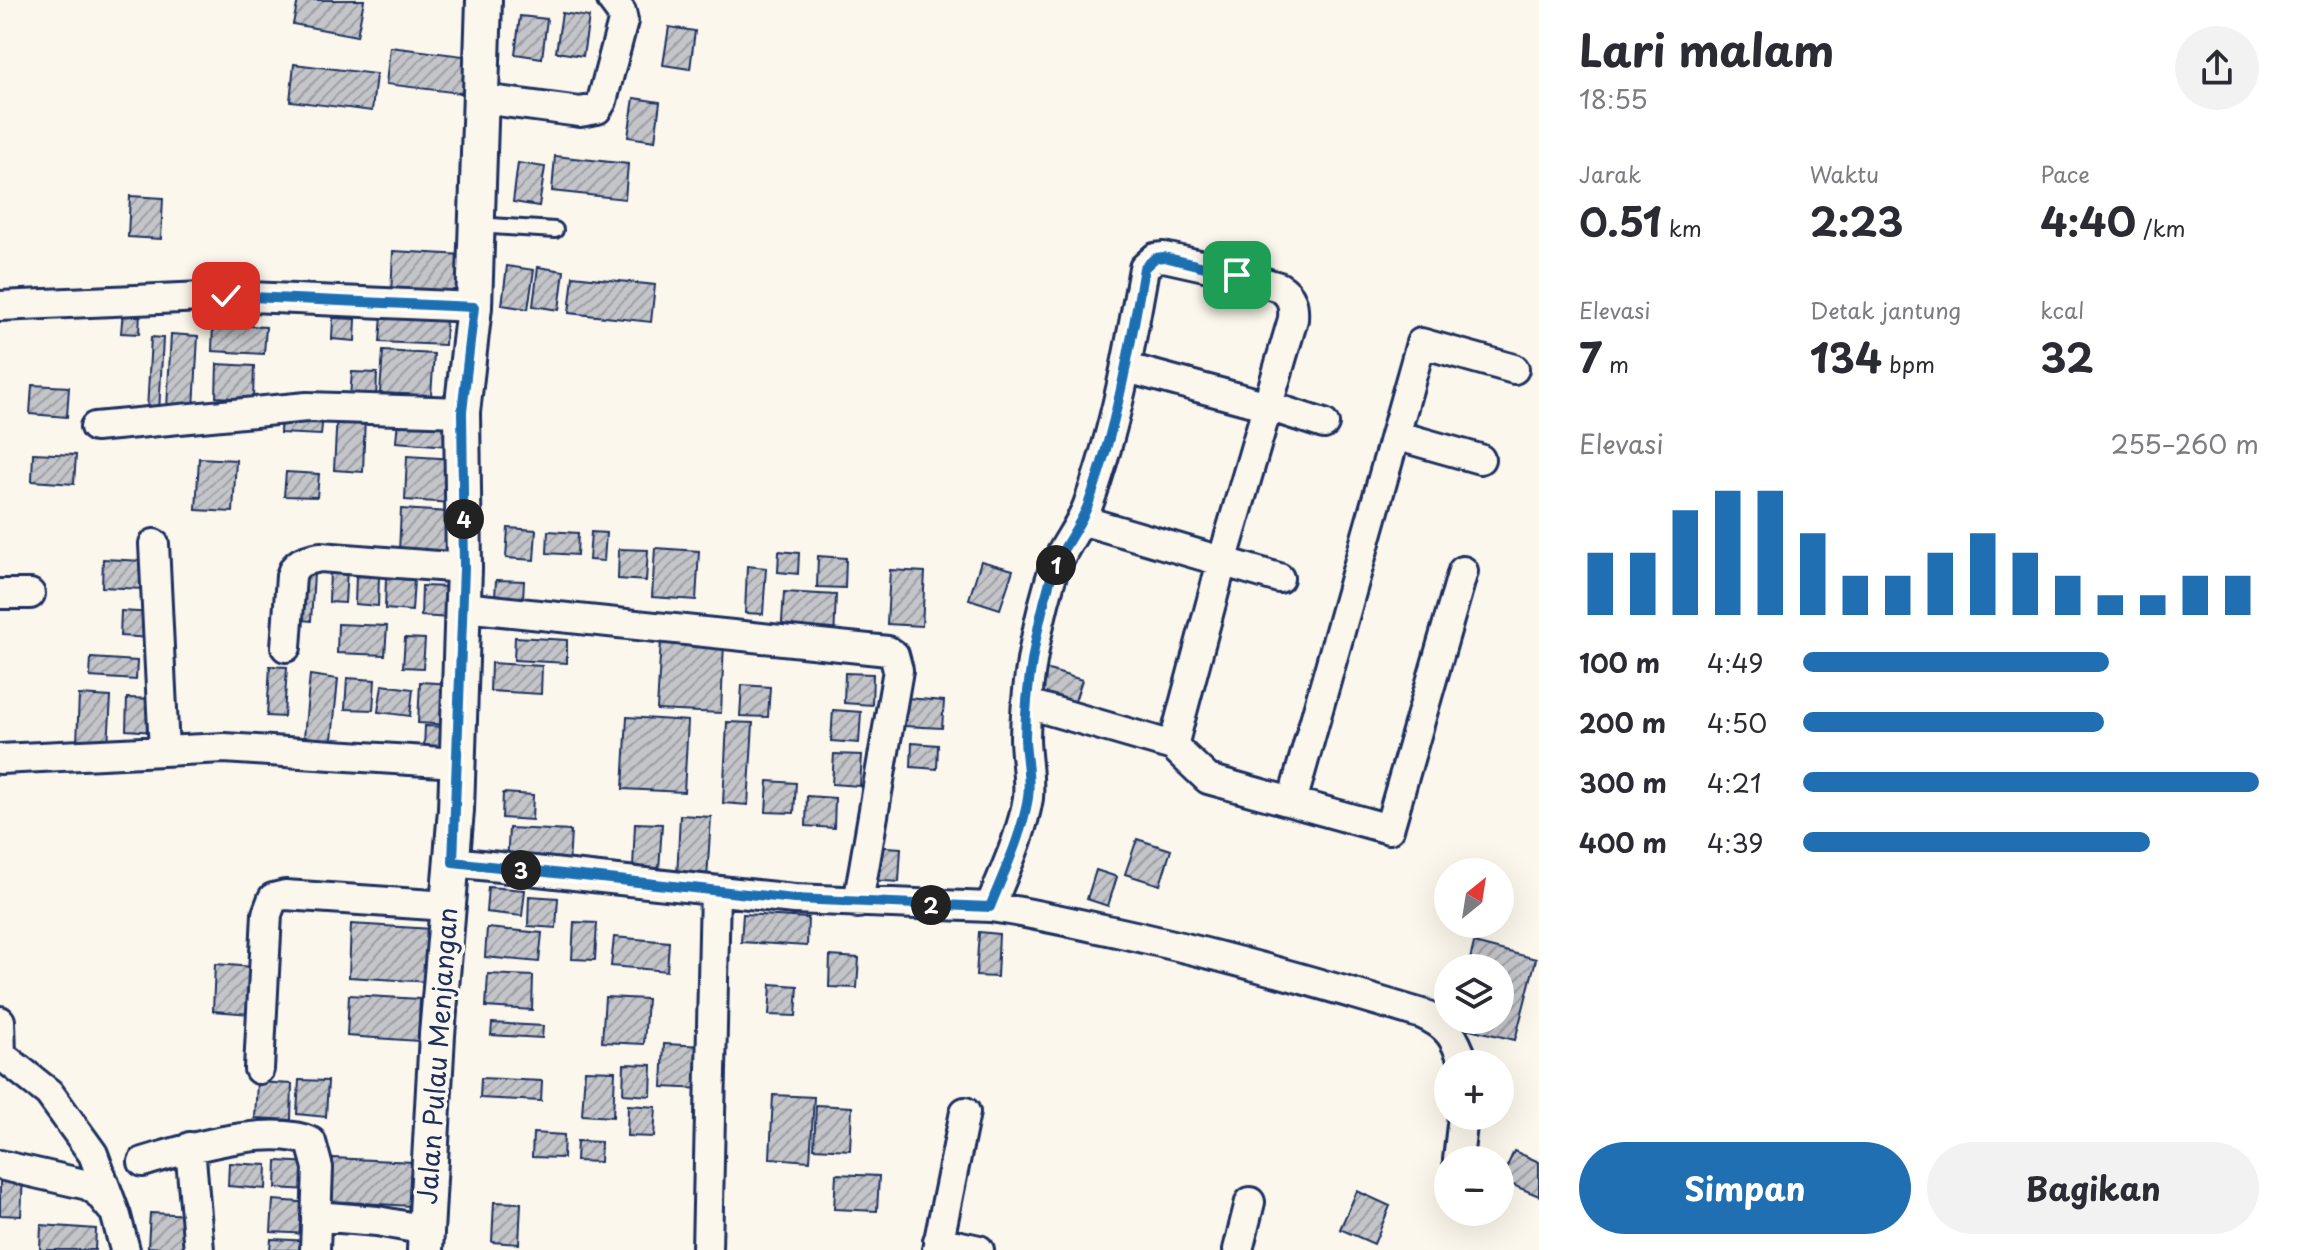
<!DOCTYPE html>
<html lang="id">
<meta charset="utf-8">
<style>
:root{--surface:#fff;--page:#f2f2f3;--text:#2b2b33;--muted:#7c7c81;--accent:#1f6fb2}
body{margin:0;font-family:"Playpen Sans",sans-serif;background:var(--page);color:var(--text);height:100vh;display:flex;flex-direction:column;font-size:30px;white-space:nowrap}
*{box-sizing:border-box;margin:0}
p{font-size:26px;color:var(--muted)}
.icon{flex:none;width:44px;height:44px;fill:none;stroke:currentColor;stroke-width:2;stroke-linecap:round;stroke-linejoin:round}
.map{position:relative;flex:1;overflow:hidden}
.sheet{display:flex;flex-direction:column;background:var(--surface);width:760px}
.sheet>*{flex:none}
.needle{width:52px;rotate:30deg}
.buttons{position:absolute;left:1434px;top:858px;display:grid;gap:16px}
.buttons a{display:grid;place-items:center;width:80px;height:80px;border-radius:50%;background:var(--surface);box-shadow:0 8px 32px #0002;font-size:40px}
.pin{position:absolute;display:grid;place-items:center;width:68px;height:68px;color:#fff;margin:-34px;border-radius:16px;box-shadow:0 4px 12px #0006}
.km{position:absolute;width:40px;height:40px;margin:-20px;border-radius:50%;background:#222;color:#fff;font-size:22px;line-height:40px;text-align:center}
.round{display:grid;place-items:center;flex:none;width:84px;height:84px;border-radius:42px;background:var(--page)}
.head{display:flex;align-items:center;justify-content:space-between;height:136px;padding:0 40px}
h1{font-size:44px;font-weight:700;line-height:60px}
.metrics{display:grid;grid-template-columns:repeat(3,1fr);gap:12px;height:136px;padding:8px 40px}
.metrics div{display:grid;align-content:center}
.metrics b{font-size:40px;font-weight:700}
.metrics small{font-size:22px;font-weight:400}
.metrics p{font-size:22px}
.chart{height:224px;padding:16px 40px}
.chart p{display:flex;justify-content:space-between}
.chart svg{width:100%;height:144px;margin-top:8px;stroke:var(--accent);stroke-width:6}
.action{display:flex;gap:16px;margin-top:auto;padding:16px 40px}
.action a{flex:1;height:92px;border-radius:48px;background:var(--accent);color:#fff;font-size:32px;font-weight:700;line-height:92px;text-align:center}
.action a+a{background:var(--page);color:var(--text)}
ul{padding:0 40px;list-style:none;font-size:26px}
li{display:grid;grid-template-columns:128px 96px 1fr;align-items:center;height:60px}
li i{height:20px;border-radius:10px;background:var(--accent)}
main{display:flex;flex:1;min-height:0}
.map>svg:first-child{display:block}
.building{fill:url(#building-hatch);stroke:#1b2f5e;stroke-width:2}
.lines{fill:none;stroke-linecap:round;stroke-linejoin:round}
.service-casing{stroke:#1b2f5e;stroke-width:20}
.minor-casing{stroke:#1b2f5e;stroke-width:34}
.tertiary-casing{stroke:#1b2f5e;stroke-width:40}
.service{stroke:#fbf7ec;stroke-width:14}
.minor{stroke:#fbf7ec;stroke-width:28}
.tertiary{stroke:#fbf7ec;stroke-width:34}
.route-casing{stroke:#fff;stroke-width:16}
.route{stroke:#1f6fb2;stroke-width:10}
.labels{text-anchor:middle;stroke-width:7;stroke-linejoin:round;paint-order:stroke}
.street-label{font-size:26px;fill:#1b2f5e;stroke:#fbf7ec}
</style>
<main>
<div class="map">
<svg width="1539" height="1250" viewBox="0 0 1539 1250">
<defs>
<pattern id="building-hatch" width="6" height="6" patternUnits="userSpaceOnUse" patternTransform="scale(2)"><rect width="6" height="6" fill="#c3c5c9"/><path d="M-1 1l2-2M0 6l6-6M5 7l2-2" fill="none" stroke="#9ea0a6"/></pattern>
</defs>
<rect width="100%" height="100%" fill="#fbf7ec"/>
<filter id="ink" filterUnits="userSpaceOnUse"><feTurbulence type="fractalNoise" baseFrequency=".0125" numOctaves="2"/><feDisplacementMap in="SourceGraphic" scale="16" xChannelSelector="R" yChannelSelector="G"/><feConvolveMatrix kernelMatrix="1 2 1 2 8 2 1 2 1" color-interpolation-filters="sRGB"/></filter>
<g filter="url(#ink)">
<path class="building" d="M298,0H364L357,36L293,24Z
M562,13L589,17L583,56L556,52Z
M520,16L547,19L542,58L515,54Z
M669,27L695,31L690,69L663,65Z
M390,47L472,57L468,94L386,84Z
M294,64L376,74L372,111L290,101Z
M634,98L660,102L655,141L628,137Z
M555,156L628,164L625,199L552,191Z
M518,163L545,167L539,206L513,202Z
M130,196L163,198L161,239L128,237Z
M393,251L464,255L462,301L391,296Z
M507,266L534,270L528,309L502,305Z
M538,267L564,271L559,310L533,306Z
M573,276L655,285L651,322L569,313Z
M123,310L140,311L139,334L121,333Z
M382,315L446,319L445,345L380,342Z
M333,318L356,319L355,341L332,339Z
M213,324L266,327L264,354L212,351Z
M171,334L198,336L194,409L167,408Z
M151,337L163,338L159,412L147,411Z
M383,351L434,354L431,396L380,393Z
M217,364L254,366L253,399L216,397Z
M352,372L377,373L376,399L350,397Z
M32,385L69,387L67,417L30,414Z
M281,413L323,415L321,435L280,433Z
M337,413L365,415L363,472L334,470Z
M398,419L451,423L449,446L396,442Z
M33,453L76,455L74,484L32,481Z
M407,456L455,459L453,503L405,500Z
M199,458L236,460L233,512L196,510Z
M286,472L319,474L317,497L284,496Z
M401,509L449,512L447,554L399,552Z
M508,528L536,530L534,560L506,558Z
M548,531L578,533L577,555L547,553Z
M591,532L606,533L604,561L589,560Z
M655,548L699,551L696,600L652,597Z
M619,549L648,550L646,581L618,579Z
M779,551L799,553L798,574L778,572Z
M818,556L846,558L845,588L817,587Z
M103,559L144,561L143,589L102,587Z
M981,561L1013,570L1000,609L969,599Z
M747,566L766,568L763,614L745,613Z
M330,568L347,569L345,603L329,602Z
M890,570L925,572L922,626L887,624Z
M295,573L314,574L311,621L293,619Z
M356,576L379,577L378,606L355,604Z
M386,578L414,580L412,611L385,609Z
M496,580L524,581L523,599L495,598Z
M422,586L450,587L449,618L421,616Z
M784,592L836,595L834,640L781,636Z
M121,611L154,613L152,638L120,636Z
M338,624L387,626L385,655L337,653Z
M515,637L567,640V663L514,660Z
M405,638L425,639L423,668L403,667Z
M661,639L724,642L721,713L657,710Z
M91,658L137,661L136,680L90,677Z
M491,663L542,666L541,694L490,691Z
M270,666L287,667L284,717L267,716Z
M1042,668L1082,680L1073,707L1034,695Z
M845,673L873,674L872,705L844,703Z
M310,675L338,679L332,740L304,737Z
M347,678L375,680L373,710L345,709Z
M420,682L453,684L450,725L418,723Z
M382,685L413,689L410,716L378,712Z
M742,685L770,687L768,717L740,716Z
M79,695L111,697L108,745L77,743Z
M127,698L156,699L155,732L126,730Z
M906,698L944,701L942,728L904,726Z
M833,710L861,712L859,743L831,741Z
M627,717L688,721L684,792L623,789Z
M727,722L753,723L748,805L723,803Z
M425,726L447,727L446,749L424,748Z
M912,743L938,745L937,769L911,767Z
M834,754L862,755L860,786L832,784Z
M768,781L796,783L794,813L766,812Z
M503,793L533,795L532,820L502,818Z
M807,796L835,798L834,828L806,826Z
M680,815L711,817L707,879L677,878Z
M635,823L662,824L659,871L633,869Z
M509,828L571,831L569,867L507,864Z
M1137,839L1171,850L1160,885L1125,874Z
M871,846L901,848L899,882L869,880Z
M1096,870L1117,877L1108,906L1087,899Z
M488,887L525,890L522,916L486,912Z
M529,896L558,898L556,928L528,926Z
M743,914L808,918L807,946L741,942Z
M574,922L597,923L595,960L572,959Z
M351,924L432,929L430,982L349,977Z
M487,928L542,933L539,962L485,957Z
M979,932L999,934L997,977L976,976Z
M614,937L669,942L667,971L611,966Z
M1474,943L1536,959L1515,1040L1453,1025L1455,1020H1500V968H1468Z
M830,956L859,958L857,988L829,987Z
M215,964L253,967L251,1014L213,1011Z
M488,974L533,976L532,1010L486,1007Z
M771,984L798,986L796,1016L769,1015Z
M349,995L420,999L418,1041L347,1036Z
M605,997L647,999L644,1044L602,1042Z
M492,1023L543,1026L542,1038L491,1035Z
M664,1044L706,1046L704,1089L662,1087Z
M624,1064L652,1065L651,1096L623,1094Z
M585,1070L615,1071L613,1117L582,1115Z
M481,1078L542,1081L541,1101L480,1098Z
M299,1080L328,1081L326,1117L297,1114Z
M257,1082L292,1084L291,1120L255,1118Z
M773,1095L814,1097L810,1161L770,1158Z
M628,1105L656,1107L654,1137L627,1136Z
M816,1105L852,1107L850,1150L814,1148Z
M533,1133L564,1135L563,1158L532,1157Z
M577,1141L601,1142L600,1162L576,1161Z
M1514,1151L1539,1162V1196L1501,1180Z
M333,1158L413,1162L410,1206L331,1201Z
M277,1161L311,1163L309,1190L276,1188Z
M229,1163L267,1165L266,1189L228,1186Z
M836,1174L879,1176L877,1211L834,1209Z
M0,1175L23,1176L21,1216L0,1215Z
M1357,1191L1390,1206L1374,1244L1340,1229Z
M273,1200L312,1203L310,1234L271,1232Z
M494,1202L521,1203L519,1244L492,1242Z
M150,1213L195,1215L193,1250L148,1247Z
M41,1225L96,1229L95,1250H40Z
M271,1239L312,1241V1250H270Z"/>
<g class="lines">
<defs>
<path id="service" d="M476,225L555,230"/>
<path id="minor" d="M482,99L580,112L597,109L602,101L623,21L621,12L612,0
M0,306L226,296L474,307
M1127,368L1268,406L1324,424
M95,427L307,407L462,412
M1395,435L1480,459
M1081,520L1279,578
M154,544L164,751
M0,594H30
M463,607L888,651L894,655L898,670L858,903
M286,647L291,576C295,561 306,560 320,557L464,568
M1028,704L1173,746L1208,779L1389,829L1463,571
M0,759L224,748L457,763
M1292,802L1421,343L1514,369
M453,862L794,899L990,907C1026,912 1062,920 1098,928C1208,951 1315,982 1422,1014C1449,1026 1455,1037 1464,1064
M990,907C1004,872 1022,835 1028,798C1030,778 1025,756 1025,737C1026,685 1036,630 1050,581C1058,552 1078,532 1088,505C1116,428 1130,348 1144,268L1155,258L1164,257L1218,269L1279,287C1292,295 1294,304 1293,319L1222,562L1173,746
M0,1021L1,1055L49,1093L93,1154L116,1216L125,1250
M259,1069L267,914L273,898L285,895L448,906
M190,1147L199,1250
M1458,1160L1463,1116
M143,1162C184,1149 273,1123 311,1142L318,1168L315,1250
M0,1165L88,1185L97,1191L111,1208
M316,1216L377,1221L426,1230
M938,1241L979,1250
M707,1250L715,891
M937,1250L965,1112
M1238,1250L1250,1202"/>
<path id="tertiary" d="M425,1250L437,1035L456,810L464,568L462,412L474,307L484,0"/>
</defs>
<use href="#service" class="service-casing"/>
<use href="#minor" class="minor-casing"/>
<use href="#tertiary" class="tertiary-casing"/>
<use href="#service" class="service"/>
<use href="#minor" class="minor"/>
<use href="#tertiary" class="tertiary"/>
</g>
</g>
<g class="lines" filter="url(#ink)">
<defs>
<path id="route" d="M226,296L474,307L462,412L464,568L453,862L794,899L990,907C1004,872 1022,835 1028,798C1031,778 1025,756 1025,737C1026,685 1036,630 1050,581C1058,551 1078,531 1088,505C1116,429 1130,348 1144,268L1155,258L1164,257L1237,275"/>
</defs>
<use href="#route" class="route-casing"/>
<use href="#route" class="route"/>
</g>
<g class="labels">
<g class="street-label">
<text transform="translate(438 1056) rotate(-86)" y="9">Jalan Pulau Menjangan</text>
</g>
</g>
</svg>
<div class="buttons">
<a><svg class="needle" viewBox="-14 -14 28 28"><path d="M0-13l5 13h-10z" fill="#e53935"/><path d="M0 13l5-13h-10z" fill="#7c7c81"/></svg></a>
<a><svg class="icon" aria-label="layers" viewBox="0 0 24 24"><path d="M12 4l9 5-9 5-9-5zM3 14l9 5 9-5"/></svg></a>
<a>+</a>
<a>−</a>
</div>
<div class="pin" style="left:1237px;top:275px;background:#1e9e55"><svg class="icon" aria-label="arrive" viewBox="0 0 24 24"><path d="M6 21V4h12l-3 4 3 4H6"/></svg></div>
<div class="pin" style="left:226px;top:296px;background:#d93025"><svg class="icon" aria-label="check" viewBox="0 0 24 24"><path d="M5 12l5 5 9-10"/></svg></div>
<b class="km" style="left:1056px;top:565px">1</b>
<b class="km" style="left:931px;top:905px">2</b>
<b class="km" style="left:521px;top:870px">3</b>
<b class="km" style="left:464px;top:519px">4</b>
</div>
<section class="sheet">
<div class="head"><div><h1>Lari malam</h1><p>18:55</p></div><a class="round"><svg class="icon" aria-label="share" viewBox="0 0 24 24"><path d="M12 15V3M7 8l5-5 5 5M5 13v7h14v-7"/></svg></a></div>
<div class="metrics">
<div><p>Jarak</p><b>0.51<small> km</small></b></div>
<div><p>Waktu</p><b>2:23</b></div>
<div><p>Pace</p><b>4:40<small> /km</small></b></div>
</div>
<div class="metrics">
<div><p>Elevasi</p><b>7<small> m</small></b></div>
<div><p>Detak jantung</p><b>134<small> bpm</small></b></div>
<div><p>kcal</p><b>32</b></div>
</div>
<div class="chart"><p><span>Elevasi</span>255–260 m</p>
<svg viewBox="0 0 160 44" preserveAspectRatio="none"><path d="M5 44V25M15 44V25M25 44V12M35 44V6M45 44V6M55 44V19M65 44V32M75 44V32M85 44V25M95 44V19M105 44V25M115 44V32M125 44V38M135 44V38M145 44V32M155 44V32"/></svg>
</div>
<ul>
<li><b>100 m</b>4:49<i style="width:67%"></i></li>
<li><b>200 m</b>4:50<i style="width:66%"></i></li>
<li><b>300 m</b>4:21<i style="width:100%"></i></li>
<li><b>400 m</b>4:39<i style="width:76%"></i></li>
</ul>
<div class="action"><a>Simpan</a><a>Bagikan</a></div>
</section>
</main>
